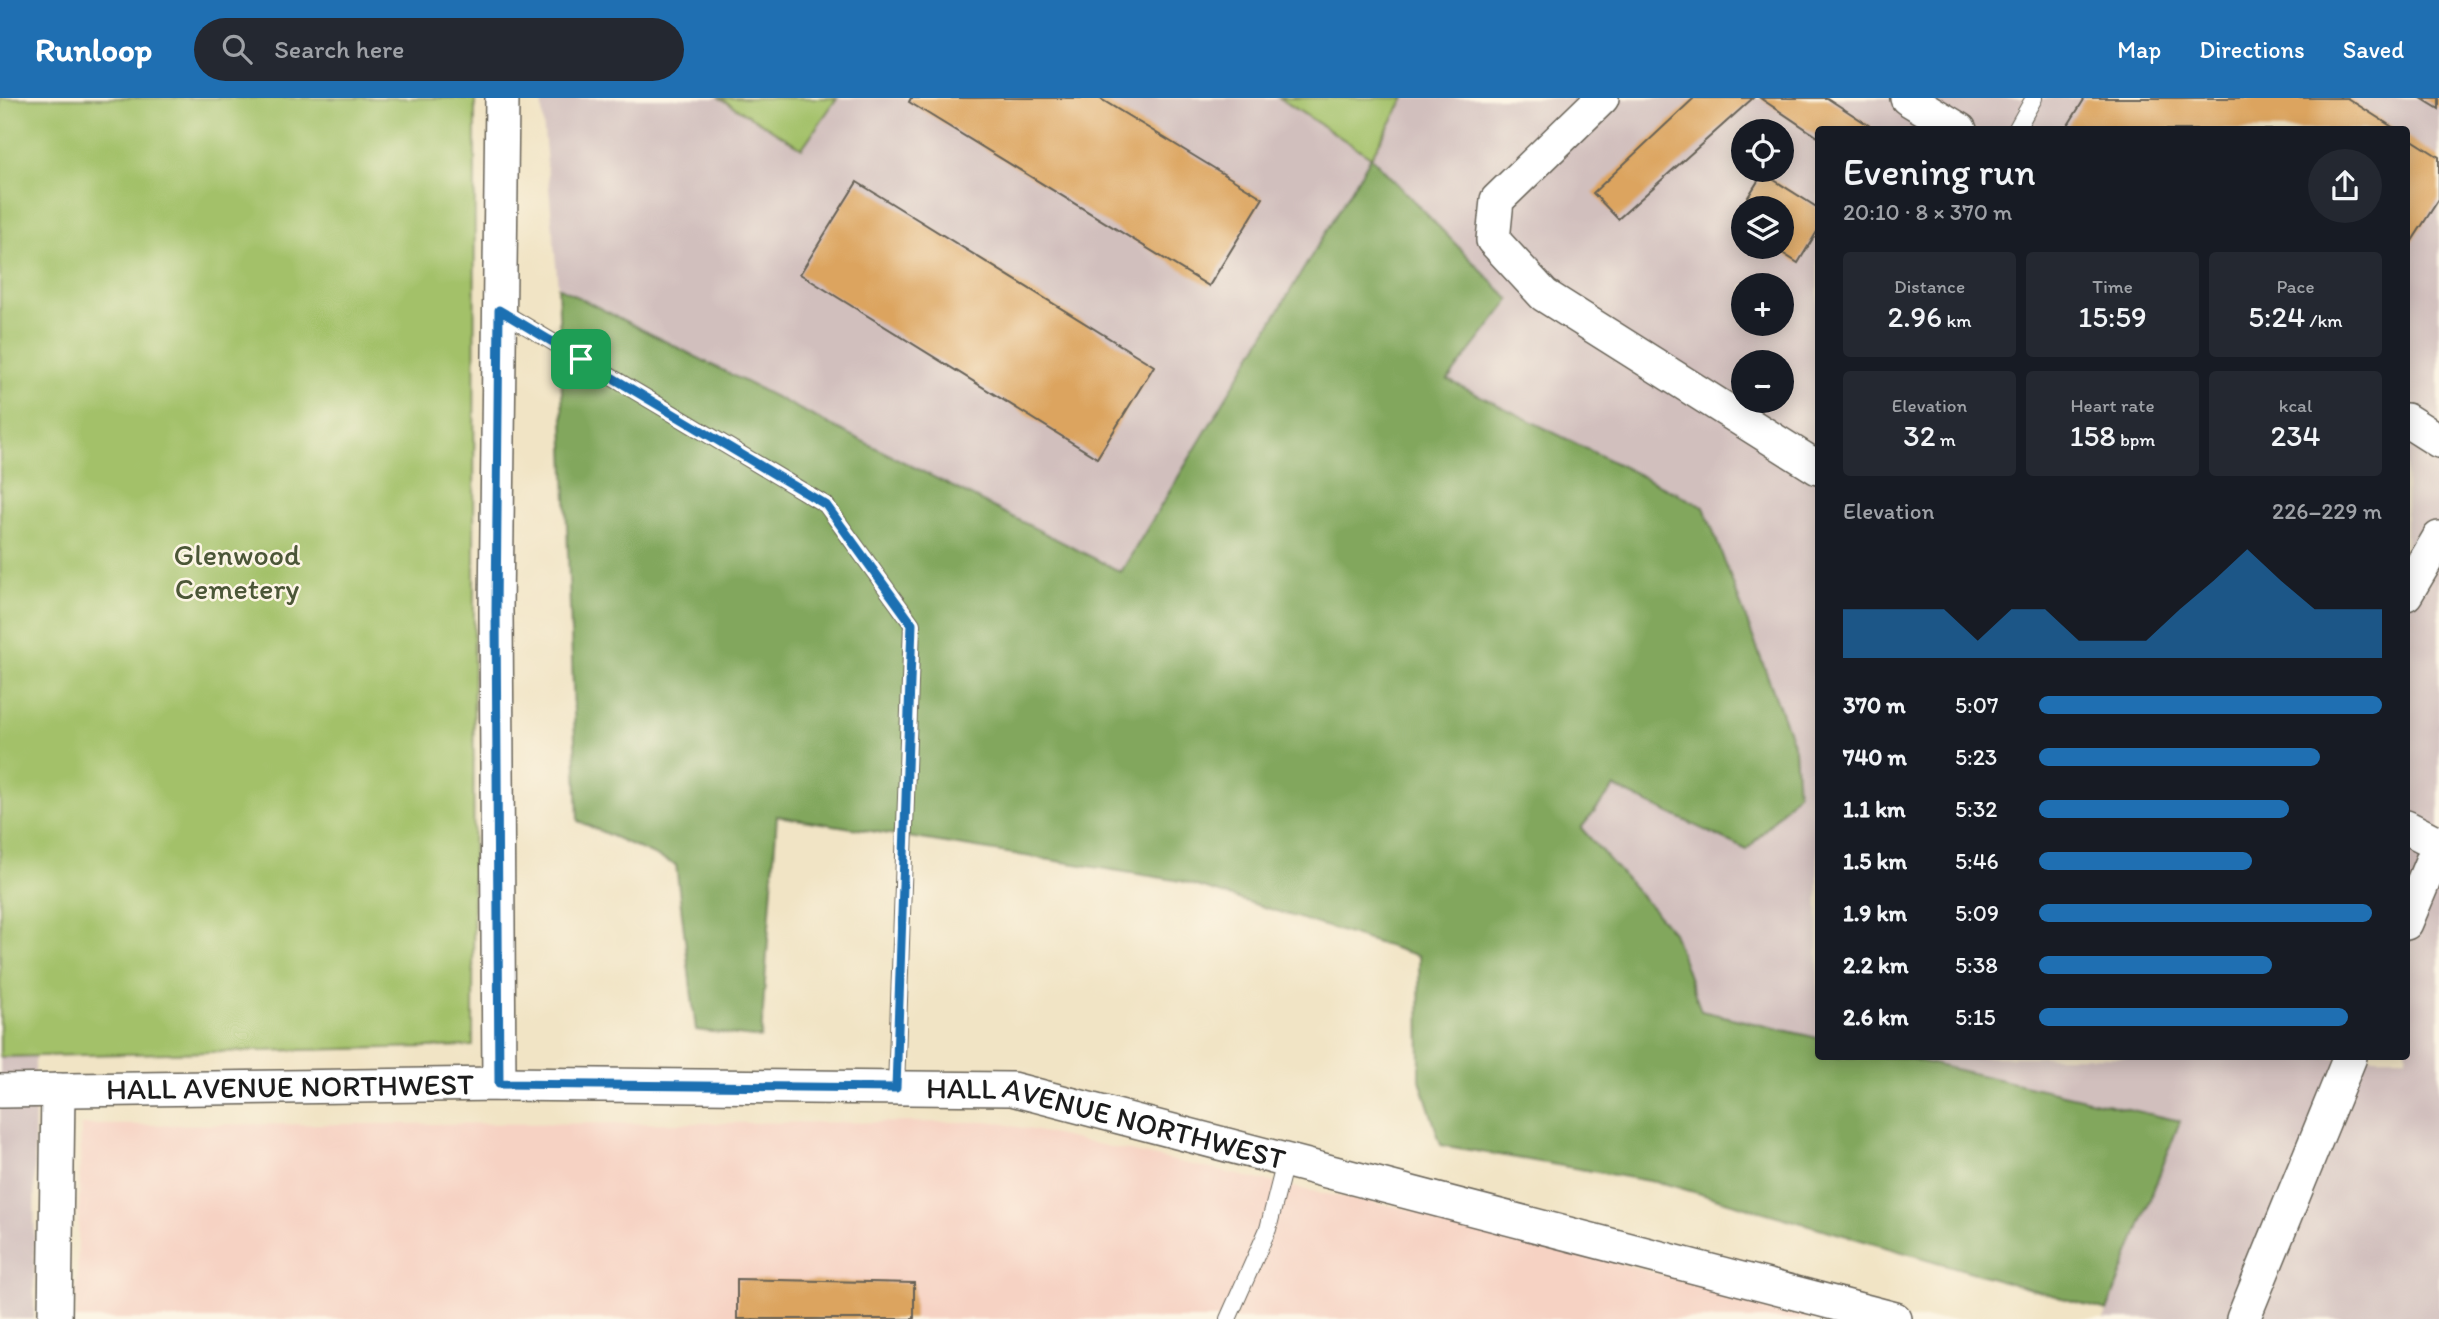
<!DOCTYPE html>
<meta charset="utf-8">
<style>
:root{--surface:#171b24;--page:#242831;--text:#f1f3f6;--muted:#9ea1a6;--accent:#1f6fb2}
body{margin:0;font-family:Itim,sans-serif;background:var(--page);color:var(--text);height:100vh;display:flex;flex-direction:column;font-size:26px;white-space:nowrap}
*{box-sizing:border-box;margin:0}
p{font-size:23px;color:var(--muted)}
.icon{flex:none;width:38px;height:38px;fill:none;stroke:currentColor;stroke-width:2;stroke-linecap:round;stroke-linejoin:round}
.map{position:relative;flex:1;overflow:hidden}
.details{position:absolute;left:1815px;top:28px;width:595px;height:934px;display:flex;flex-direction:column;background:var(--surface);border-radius:7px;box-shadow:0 4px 18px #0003}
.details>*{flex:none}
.controls{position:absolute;left:1731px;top:21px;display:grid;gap:14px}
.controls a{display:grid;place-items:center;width:63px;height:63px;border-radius:50%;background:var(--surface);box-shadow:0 4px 18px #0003;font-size:35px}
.pin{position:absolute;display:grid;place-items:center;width:60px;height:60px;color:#fff;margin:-30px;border-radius:14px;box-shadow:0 4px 10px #0006}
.round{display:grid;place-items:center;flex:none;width:74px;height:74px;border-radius:37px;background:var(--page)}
.overview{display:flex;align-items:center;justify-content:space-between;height:119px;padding:0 28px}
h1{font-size:38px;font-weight:600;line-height:52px}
.stats{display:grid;grid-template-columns:repeat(3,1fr);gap:10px;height:119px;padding:7px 28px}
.stats div{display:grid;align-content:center;border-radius:7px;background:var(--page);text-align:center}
.stats b{font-size:30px;font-weight:600}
.stats small{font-size:19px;font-weight:400}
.stats p{font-size:19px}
.chart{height:196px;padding:14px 28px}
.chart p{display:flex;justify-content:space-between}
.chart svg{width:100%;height:126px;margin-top:7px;fill:var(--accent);opacity:.7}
ul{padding:0 28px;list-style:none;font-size:23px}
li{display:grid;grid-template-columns:112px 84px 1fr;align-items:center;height:52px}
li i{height:18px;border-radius:9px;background:var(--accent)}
header{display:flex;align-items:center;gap:42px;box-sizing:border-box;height:98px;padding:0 35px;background:var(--accent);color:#fff}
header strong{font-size:33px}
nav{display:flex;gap:38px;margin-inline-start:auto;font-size:24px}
.search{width:490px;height:63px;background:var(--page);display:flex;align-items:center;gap:18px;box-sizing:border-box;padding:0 24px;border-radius:38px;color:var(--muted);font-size:26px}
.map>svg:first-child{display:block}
.built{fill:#f6d2c3}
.industrial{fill:#d1bfbd;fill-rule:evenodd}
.green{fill:#a3c169;stroke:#606e42;stroke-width:2}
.forest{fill:#82a75d;stroke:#4f623c;stroke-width:2}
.building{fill:#dca45e}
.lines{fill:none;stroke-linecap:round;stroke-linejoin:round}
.service-casing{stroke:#676257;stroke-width:18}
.minor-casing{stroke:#676257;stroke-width:36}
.service{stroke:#fff;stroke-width:16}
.minor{stroke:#fff;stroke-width:33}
.route-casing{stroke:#fff;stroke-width:14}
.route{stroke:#1f6fb2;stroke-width:9}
.labels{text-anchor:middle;stroke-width:5;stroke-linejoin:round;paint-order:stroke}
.park-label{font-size:30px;fill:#4b5637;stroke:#fcf5e5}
.street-label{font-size:30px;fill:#1c1c1c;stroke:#fcf5e5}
</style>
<header>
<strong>Runloop</strong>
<div class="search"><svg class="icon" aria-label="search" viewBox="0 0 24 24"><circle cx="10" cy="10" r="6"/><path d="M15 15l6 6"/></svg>Search here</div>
<nav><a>Map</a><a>Directions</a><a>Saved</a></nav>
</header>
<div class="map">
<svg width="2439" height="1221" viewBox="0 0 2439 1221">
<rect width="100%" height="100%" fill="#fcf5e5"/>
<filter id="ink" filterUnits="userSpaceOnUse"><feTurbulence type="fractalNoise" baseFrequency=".0143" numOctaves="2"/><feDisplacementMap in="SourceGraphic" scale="14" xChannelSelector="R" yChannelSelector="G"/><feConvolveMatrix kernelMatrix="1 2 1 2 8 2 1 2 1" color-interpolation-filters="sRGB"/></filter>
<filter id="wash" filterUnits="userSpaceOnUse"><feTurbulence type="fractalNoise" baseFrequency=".00686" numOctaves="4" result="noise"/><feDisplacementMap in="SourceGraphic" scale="28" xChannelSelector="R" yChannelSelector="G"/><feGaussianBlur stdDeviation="1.57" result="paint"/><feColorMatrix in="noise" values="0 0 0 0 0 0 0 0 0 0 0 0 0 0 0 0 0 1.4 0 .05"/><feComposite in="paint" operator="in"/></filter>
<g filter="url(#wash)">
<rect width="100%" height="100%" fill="#f1e4c5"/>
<path class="built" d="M996,1024L1321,1095L1450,1118L1822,1221H76L81,1027Z"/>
<path class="industrial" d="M541,0H720L802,50L837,0H1279L1371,59L1405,0H2439V1221H2104L2179,1023L1902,959H2406V32H1818V940L1701,913L1673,834L1580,730L1613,689L1747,752L1704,409L1448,282L1371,59L1121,474L558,189ZM1743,33H1782V72H1743ZM1743,110H1782V149H1743ZM1743,187H1782V226H1743ZM1743,264H1782V303H1743Z
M0,959H35L34,1221H0Z"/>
<path class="green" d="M0,0H475L473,948L0,959Z
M720,0H837L802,50Z
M1279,0H1405L1371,59Z"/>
<path class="forest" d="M1371,59L1510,202L1448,282L1704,409L1795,651L1798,695L1747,752L1614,689L1581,730L1673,834L1701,913L1818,940V959H1902L2180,1023L2107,1213L1666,1086L1441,1047L1420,982L1419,858L1181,783L777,718L761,940L696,932L676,767L578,723L558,189L1121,474Z"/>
<g id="blocks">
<path class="building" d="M911,0H1099L1263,100L1209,188L909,4Z
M1694,0H1753L1618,121L1593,95Z
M1760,0H1827L1876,32H1818V39Z
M2085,0H2347L2397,32H2065Z
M2421,0H2439V11Z
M2406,38L2439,59V101L2406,152Z
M1763,75L1818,110V132L1798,165L1773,149H1782V110H1743V130L1733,123Z
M857,84L1154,268L1097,360L800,176Z
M737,1181L914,1185V1221H737Z"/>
</g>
</g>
<g filter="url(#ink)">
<use href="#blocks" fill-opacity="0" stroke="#676257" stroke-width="2"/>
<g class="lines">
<defs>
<path id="service" d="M2016,32L2034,0
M499,212L826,407L912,526L896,990
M1228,1221L1268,1131L1285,1064"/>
<g id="minor">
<path d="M1602,0L1497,102L1493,142L1544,197L1818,370"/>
<path d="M1907,0L1960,32"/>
<path d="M2406,322L2439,343"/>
<path d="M2406,496L2439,440"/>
<path d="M2406,729L2439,746"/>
<path d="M2406,825L2439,746"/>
<path d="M499,986L496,513L502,0"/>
<path id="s1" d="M0,993L499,986L1012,991L1895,1221"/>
<path d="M55,1221L58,992"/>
<path d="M2243,1221L2350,959"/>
</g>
</defs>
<use href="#service" class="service-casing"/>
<use href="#minor" class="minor-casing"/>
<use href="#service" class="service"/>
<use href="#minor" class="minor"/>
</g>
</g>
<g class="lines" filter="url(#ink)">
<defs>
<path id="route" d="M499,212L826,407L912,526L896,990L499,986L496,513Z"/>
</defs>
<use href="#route" class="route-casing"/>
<use href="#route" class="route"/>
</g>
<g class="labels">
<g class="park-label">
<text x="237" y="467">Glenwood<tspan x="237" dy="34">Cemetery</tspan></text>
</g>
<g class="street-label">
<text dy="10" stroke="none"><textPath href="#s1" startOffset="290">HALL AVENUE NORTHWEST</textPath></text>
<text dy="10" stroke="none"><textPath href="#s1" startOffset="1110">HALL AVENUE NORTHWEST</textPath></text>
</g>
</g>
</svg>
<div class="controls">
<a><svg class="icon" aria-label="locate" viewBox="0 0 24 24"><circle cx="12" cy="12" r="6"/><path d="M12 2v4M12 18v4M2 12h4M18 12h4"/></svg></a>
<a><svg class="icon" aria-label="layers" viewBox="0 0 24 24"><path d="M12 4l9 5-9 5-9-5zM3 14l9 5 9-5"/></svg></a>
<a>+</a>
<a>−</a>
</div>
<div class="pin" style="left:581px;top:261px;background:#1e9e55"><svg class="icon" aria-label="arrive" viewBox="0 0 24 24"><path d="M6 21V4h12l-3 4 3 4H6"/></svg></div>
<section class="details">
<div class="overview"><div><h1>Evening run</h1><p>20:10 · 8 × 370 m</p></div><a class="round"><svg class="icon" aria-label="share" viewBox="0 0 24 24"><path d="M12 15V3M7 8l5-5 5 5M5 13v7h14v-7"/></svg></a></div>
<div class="stats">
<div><p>Distance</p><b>2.96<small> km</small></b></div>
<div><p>Time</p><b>15:59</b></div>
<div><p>Pace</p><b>5:24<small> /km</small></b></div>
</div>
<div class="stats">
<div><p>Elevation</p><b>32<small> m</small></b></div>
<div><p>Heart rate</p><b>158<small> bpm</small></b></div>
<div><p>kcal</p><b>234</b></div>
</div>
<div class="chart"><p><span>Elevation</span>226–229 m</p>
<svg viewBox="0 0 160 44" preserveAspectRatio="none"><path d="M0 44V27L10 27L20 27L30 27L40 38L50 27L60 27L70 38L80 38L90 38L100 27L110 17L120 6L130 17L140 27L150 27L160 27V44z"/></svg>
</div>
<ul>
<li><b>370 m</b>5:07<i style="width:100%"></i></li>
<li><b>740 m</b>5:23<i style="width:82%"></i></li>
<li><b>1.1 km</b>5:32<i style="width:73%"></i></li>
<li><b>1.5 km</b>5:46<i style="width:62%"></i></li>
<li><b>1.9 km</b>5:09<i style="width:97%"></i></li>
<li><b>2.2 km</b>5:38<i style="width:68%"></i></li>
<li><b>2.6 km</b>5:15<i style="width:90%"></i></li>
</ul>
</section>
</div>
